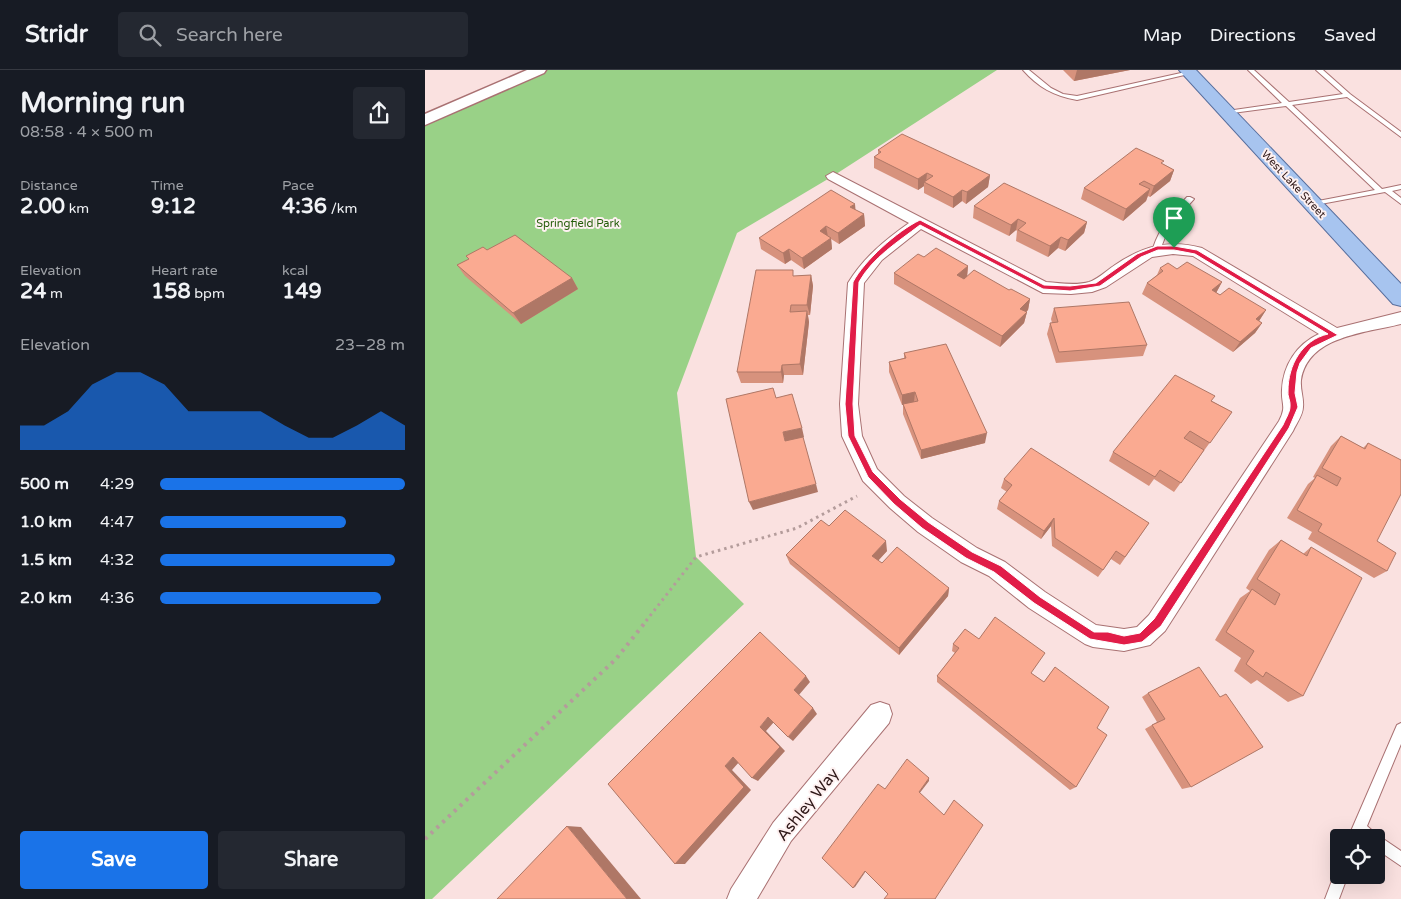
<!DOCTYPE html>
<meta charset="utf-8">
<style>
:root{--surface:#171b24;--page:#242831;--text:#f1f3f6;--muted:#9ea1a6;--line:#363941;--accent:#1a73e8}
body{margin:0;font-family:"Varela Round",sans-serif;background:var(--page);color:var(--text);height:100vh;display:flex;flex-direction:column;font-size:19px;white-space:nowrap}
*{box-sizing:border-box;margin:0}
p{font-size:16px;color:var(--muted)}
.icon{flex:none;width:28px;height:28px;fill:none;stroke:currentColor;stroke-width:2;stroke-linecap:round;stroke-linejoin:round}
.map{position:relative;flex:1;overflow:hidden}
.panel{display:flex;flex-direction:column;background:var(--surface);width:425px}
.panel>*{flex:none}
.controls{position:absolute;left:905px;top:759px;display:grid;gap:10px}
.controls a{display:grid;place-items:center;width:55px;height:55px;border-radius:5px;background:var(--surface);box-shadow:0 5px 20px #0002;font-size:25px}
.pin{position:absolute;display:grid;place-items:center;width:42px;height:42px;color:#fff;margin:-51px -21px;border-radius:50% 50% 50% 0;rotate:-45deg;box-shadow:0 0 5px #0007}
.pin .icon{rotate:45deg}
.round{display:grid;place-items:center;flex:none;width:52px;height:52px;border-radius:5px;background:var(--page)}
.head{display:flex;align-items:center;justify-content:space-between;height:85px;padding:0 20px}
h1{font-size:28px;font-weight:800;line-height:38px}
.stats{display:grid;grid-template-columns:repeat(3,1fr);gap:8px;height:85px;padding:5px 20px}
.stats div{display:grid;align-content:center}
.stats b{font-size:21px;font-weight:800}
.stats small{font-size:14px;font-weight:400}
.stats p{font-size:14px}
.chart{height:140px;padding:10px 20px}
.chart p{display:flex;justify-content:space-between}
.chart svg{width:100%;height:90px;margin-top:5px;fill:var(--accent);opacity:.7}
.action{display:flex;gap:10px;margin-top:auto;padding:10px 20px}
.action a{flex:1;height:58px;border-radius:5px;background:var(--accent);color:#fff;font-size:20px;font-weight:800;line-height:58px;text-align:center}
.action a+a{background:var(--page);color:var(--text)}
ul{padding:0 20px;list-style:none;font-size:16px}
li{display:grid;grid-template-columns:80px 60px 1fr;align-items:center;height:38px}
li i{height:12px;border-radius:6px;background:var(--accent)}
header{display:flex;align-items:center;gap:30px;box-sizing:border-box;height:70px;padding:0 25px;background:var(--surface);border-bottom:1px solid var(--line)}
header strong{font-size:24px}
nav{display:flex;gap:28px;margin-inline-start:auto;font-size:18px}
.search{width:350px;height:45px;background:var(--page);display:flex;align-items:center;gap:12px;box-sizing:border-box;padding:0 18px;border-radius:5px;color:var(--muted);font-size:19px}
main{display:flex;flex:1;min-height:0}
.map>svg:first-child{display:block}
.green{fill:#99d187}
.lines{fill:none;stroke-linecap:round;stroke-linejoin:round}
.service-casing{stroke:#a97172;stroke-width:2}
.minor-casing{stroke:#a97172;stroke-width:2}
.tertiary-casing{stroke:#a97172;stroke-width:3}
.primary-casing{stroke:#576e9d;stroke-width:2}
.path-far1{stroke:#b49c9b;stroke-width:3;stroke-dasharray:2.5 4;stroke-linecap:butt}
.path{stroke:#b49c9b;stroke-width:4;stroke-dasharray:3 5;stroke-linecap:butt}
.service{fill:#fff;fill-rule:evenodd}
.minor{fill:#fff;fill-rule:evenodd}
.tertiary{fill:#fff;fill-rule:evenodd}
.primary{fill:#a7c4ef;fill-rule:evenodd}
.wall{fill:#d7927d}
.shaded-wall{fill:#af7766}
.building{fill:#faaa91;stroke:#af7766}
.route{fill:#e11d48;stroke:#fff;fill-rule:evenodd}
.labels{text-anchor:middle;stroke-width:4;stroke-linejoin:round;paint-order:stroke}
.far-street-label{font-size:11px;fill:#2d1717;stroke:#fef1f1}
.far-park-label{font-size:11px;fill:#255d0a;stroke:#fef1f1}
.near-street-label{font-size:16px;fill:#2d1717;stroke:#fef1f1}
</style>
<header>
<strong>Stridr</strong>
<div class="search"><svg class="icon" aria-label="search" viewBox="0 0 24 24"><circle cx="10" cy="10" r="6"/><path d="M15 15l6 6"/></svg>Search here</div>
<nav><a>Map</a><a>Directions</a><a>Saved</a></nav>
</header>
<main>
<section class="panel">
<div class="head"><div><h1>Morning run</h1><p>08:58 · 4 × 500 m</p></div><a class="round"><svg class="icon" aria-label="share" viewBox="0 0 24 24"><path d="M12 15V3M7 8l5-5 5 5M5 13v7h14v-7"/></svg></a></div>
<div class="stats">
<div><p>Distance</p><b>2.00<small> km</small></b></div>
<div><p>Time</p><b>9:12</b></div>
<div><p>Pace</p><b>4:36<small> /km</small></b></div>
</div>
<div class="stats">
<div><p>Elevation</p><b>24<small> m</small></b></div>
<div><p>Heart rate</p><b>158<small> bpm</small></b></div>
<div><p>kcal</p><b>149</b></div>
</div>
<div class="chart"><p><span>Elevation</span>23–28 m</p>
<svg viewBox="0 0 160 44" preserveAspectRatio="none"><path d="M0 44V32L10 32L20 25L30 12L40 6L50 6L60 12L70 25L80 25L90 25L100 25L110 32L120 38L130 38L140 32L150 25L160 32V44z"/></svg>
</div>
<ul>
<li><b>500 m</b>4:29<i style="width:100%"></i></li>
<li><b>1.0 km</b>4:47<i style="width:76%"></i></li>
<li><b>1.5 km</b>4:32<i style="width:96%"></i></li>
<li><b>2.0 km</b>4:36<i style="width:90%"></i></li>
</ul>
<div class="action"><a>Save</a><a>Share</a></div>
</section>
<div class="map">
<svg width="976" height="829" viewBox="0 0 976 829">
<rect width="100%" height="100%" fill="#fae1e0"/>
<path class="green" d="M114,0H572L408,106L312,163L252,323L271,487L319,534L7,829H0V50Z"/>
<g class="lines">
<defs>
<path id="service" d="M598,0H604L626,18L638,24L652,26L765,1L768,3L652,30C629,26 613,17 598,0Z
M823,0H829L864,32L918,24L891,0H898L925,24L976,62V67L922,27L867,35L957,119L976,115V119L967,121L976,128V134L960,122L885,136V132H888L950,120L861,36L800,44L799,43L802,41L857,33Z
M762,127H765L769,129L744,157L735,180H729L728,178C735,157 747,143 762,127Z
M976,653V674L942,756L951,764L976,781V796L951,779V768H923L972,655Z
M914,799V805H923L914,829H900L911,800Z"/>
<path id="minor" d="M408,102L621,212C635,213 650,216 664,212C673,209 681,201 690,195C718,176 744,169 777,178L912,258L976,242V254C940,263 883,266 876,310C875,320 879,328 878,337C878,345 871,354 868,361L740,561L725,575L699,581L668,577L660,574L604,538L564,506L536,492L493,462L465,438L438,411L417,366L415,334L423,213C439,187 460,170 484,153L403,109L401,106ZM496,159L618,223L646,224L667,222L681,217L727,187L748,184L768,186L894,264C872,274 858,295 857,320C856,334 862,336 854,351L724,545L712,557L699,559L671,555L620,522L580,492L552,478L507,448L479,426L452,399L437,366L433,334L439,213L457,190Z
M455,632L464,635L467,644L464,653L366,771L332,829H302L306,819L348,753L446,635Z"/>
<path id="tertiary" d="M102,0H121L119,3L0,55V44Z"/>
<path id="primary" d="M754,0H771L976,214V236L968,234Z"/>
</defs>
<use href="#service" class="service-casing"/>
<use href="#minor" class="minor-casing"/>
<use href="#tertiary" class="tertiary-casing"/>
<use href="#primary" class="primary-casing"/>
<path class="path-far1" d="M221,551L271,487L372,458L432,426"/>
<path class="path" d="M0,769L191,589L222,550"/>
<use href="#service" class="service"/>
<use href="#minor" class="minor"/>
<use href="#tertiary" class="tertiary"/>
<use href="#primary" class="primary"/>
</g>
<path class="wall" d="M638,0H705L649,11Z
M453,80L565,105L563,117L541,134L537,131L528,138L499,123V116L493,120L449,98V87L453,84Z
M738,94L749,100L745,111L725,127L723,126L721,131L698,151L656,129L659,118Z
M549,136L662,152L659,163L640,181L633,178L623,187L591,171L592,161L591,160L584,166L548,148Z
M430,140L439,144L440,156L414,174L406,169L407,179L379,199L366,190L360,194L336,179L334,168Z
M62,180L147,208L153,219L96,254L40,206L32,195L44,189L41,186Z
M499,187L543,196L542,207L584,220L605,229L603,240L601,242H602L599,253L575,277L469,214V203Z
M735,198L752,199L797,212L791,223L795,225L841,240L834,251L837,253L830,263L808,282L717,224L722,213L732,205Z
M386,205L388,216L385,245H383L384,252L378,305H359L358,313H316L312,302L370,206Z
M629,238L722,275L718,286L631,293L622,264L625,253H627L626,249Z
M479,283L560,373L496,389L478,344V335H477L464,302V292L479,288Z
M787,331L807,342L749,422L729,409L724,416L684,391L688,382Z
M916,366L938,378L943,373L952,471L962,501L949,508L883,469L887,462L862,448L883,414L890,408L888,407L906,376Z
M579,409L724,453L695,495L686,489L673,507L627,476L626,456L616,469L572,439L574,431L582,422L576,418Z
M404,456L462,481L453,491L457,493L524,518L523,526L474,585L365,494L361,485Z
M856,470L878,484L886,477L878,626L863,632L832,610L826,614L809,601L816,588L790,570L815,528L825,521L821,518L844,480Z
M554,569L606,603L619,612L630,597L672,658L651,717L645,720L512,612V606L530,583L527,581L528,574Z
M774,597L766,717L757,719L720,659L732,652L717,627L723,623Z"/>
<path class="shaded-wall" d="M652,0H705L649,11Z
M749,100L745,111L725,127L729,116Z
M502,103L501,113L499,112V116L493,120V109Z
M565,105L563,117L541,134L542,122Z
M725,119L721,131L698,151L701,139Z
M537,120V131L528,138V127Z
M430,134L431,145L425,137Z
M439,144L440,156L414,174L413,163Z
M593,149L591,160L584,166L586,155Z
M662,152L659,163L640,181L643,170Z
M401,156L403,167L395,161Z
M636,167L633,178L623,187L625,176Z
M406,168L407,179L379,199L377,188Z
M364,179L366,190L360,194L358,183Z
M543,196L542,207L531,216L532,205Z
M386,205L388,216L385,245L382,235Z
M147,208L153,219L96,254L88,243Z
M797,212L791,223L787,220Z
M605,229L603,240L593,249L595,239Z
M841,240L834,251L831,249Z
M382,241L384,252L378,305L375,294Z
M602,242L599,253L575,277L577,266Z
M837,253L830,263L808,282L815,272Z
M357,295L359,305L358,313L356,302Z
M490,322L489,332L477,335V325Z
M377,358L379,367L361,372L360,371L358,362Z
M562,363L560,373L496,389V380Z
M391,414L393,422L328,440L324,432Z
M629,448L626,456L616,469L619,461Z
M461,471L462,481L448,496L447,486Z
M524,518L523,526L474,585V578Z
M381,606L385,612L373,626L369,620Z
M388,638L392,644L368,671L363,667Z
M343,647L349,652L341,661L360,681L333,711L327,708L335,657Z
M308,687L315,691L307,700L326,720L260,794H250L300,696Z
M504,708V711L494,724V722Z
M142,756L156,757L216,829H202Z
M440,801H441L430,817L428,818Z"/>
<path class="building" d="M477,64L565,105L542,122L537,120L528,127L499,112L508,106L502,103L493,109L449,87L456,82L453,80Z
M711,78L739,91L736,93L749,100L729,116L719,111L714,114L725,119L701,139L659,118Z
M579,113L662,152L643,170L636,167L625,176L593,160L601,153L593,149L586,155L549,136Z
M406,120L430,134L425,137L439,144L413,163L401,156L395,161L406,168L377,188L364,179L358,183L334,168Z
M90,165L147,208L88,243L32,195L44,189L41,186L58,177L62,180Z
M511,178L543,196L532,205L539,209L549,200L584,220L586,219L605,229L595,239L602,242L577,266L469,203L493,184L499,187Z
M762,192L797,212L787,220L795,225L804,218L841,240L831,249L837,253L815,272L722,213L738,201L735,198L743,193L752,199Z
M331,200H368V206L386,205L382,235H366L365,242L382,241L375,294L357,295L356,302H312Z
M704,232L722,275L634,282L625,253L633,252L629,238Z
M521,274L562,363L496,380L478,334L493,331L490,322L477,325L464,292L481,288L479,283Z
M750,305L790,326L786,331L807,342L785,373L765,361L759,368L779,380L756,413L735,400L730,407L688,382Z
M348,318L351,328L367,324L377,358L358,362L360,371L378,367L391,414L324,432L301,329Z
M916,366L940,379L943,373L976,390V424L952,471L971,483L962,501L893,461L897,454L872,440L892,405L912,416L916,408L897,398Z
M606,378L724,453L700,487L691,481L678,500L630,468L629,448L619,461L574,431L587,415L579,409Z
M420,440L461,471L447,486L457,493L472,477L524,518L474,578L361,485L396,450L404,456Z
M856,470L882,486L886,477L937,508L878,626L841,602L838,607L821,594L829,581L801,562L827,519L850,535L855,524L832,509Z
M570,547L620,583L606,603L619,612L630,597L684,637L672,658L682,665L651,717L512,606L534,578L528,574L540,559L554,569Z
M335,562L381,606L369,620L388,638L363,667L343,647L335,657L355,677L327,708L308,687L300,696L319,717L250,794L183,714Z
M774,597L795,627L801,624L838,677L766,717L727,655L740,649L723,623Z
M482,689L504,708L494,722L519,745L529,730L558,755L510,829H459L463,824L440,801L428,818L397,788L453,714L460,719Z
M142,756L202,829H72Z"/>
<path class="route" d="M495,150L619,215L645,216L671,213L712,184L732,176H749L772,180L913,265L886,278L875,293L872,302L870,323L873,337L864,358L736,556L717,572L699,575L665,569L609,533L569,502L541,488L497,458L469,434L443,407L423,366L420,334L428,212C439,191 472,161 495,150ZM495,155L618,219L645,221L675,216L716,187L733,180H749L770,184L903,264C877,270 863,295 863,321C862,326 866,331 865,337C865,342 860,350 858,355L729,549L715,563L699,566L683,562H669L615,527L576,496L547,482L503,452L475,429L448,402L430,366L428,334L434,212C448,187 473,172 495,155Z"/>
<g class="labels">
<g class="far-street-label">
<text transform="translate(869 114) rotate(47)" y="4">West Lake Street</text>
</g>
<g class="far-park-label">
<text x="153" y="157">Springfield Park</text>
</g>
<g class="near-street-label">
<text transform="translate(382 734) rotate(-51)" y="6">Ashley Way</text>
</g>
</g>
</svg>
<div class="controls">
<a><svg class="icon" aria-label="locate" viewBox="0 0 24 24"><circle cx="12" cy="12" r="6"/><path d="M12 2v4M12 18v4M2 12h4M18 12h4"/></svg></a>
</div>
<div class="pin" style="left:749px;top:178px;background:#1e9e55"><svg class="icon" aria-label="arrive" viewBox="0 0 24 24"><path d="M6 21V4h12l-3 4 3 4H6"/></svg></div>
</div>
</main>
